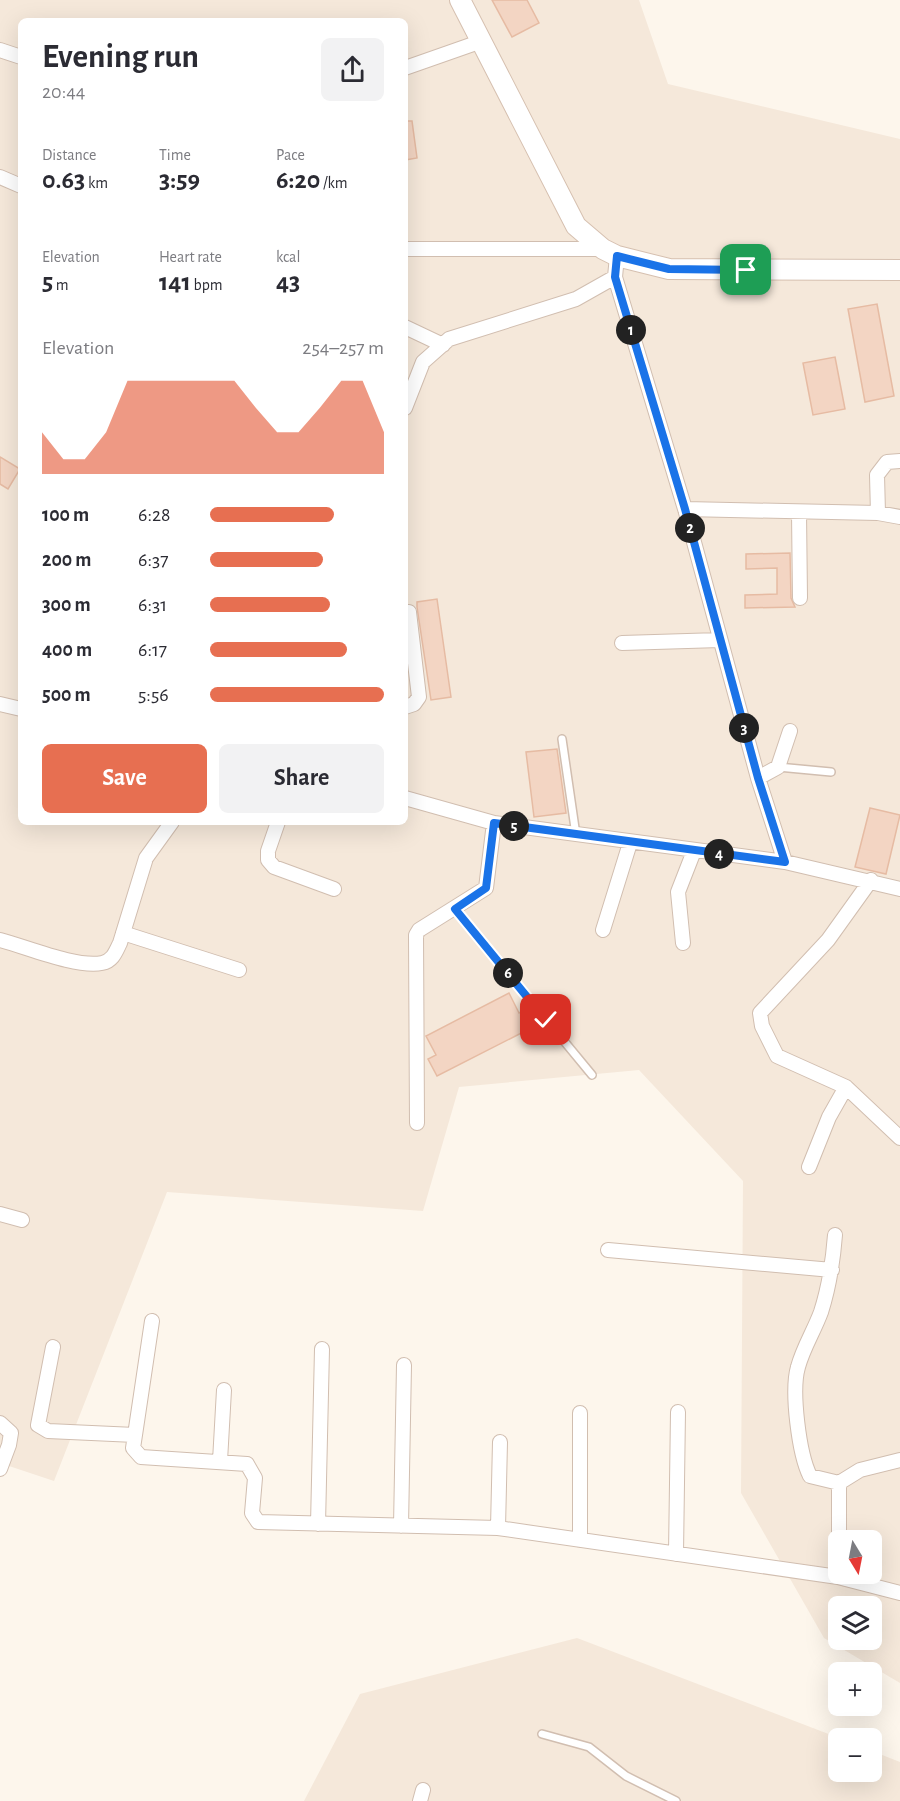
<!DOCTYPE html>
<meta charset="utf-8">
<style>
:root{--surface:#fff;--page:#f2f2f3;--text:#2b2b33;--muted:#7c7c81;--accent:#e76f51}
body{margin:0;font-family:"Alegreya Sans",sans-serif;background:var(--page);color:var(--text);height:100vh;display:flex;flex-direction:column;font-size:22px;white-space:nowrap}
*{box-sizing:border-box;margin:0}
p{font-size:20px;color:var(--muted)}
.icon{flex:none;width:33px;height:33px;fill:none;stroke:currentColor;stroke-width:2;stroke-linecap:round;stroke-linejoin:round}
.map{position:relative;flex:1;overflow:hidden}
.sheet{position:absolute;left:18px;top:18px;width:390px;height:807px;display:flex;flex-direction:column;background:var(--surface);border-radius:9px;box-shadow:0 6px 24px #0002}
.sheet>*{flex:none}
.needle{width:39px;rotate:170deg}
.controls{position:absolute;left:828px;top:1530px;display:grid;gap:12px}
.controls a{display:grid;place-items:center;width:54px;height:54px;border-radius:9px;background:var(--surface);box-shadow:0 6px 24px #0002;font-size:30px}
.pin{position:absolute;display:grid;place-items:center;width:51px;height:51px;color:#fff;margin:-26px;border-radius:12px;box-shadow:0 3px 9px #0006}
.km{position:absolute;width:30px;height:30px;margin:-15px;border-radius:50%;background:#222;color:#fff;font-size:16px;line-height:30px;text-align:center}
.round{display:grid;place-items:center;flex:none;width:63px;height:63px;border-radius:9px;background:var(--page)}
.summary{display:flex;align-items:center;justify-content:space-between;height:102px;padding:0 24px}
h1{font-size:33px;font-weight:700;line-height:45px}
.figures{display:grid;grid-template-columns:repeat(3,1fr);gap:9px;height:102px;padding:6px 24px}
.figures div{display:grid;align-content:center}
.figures b{font-size:26px;font-weight:700}
.figures small{font-size:16px;font-weight:400}
.figures p{font-size:16px}
.chart{height:168px;padding:12px 24px}
.chart p{display:flex;justify-content:space-between}
.chart svg{width:100%;height:108px;margin-top:6px;fill:var(--accent);opacity:.7}
.primary-button{display:flex;gap:12px;margin-top:auto;padding:12px 24px}
.primary-button a{flex:1;height:69px;border-radius:9px;background:var(--accent);color:#fff;font-size:24px;font-weight:700;line-height:69px;text-align:center}
.primary-button a+a{background:var(--page);color:var(--text)}
ul{padding:0 24px;list-style:none;font-size:20px}
li{display:grid;grid-template-columns:96px 72px 1fr;align-items:center;height:45px}
li i{height:15px;border-radius:8px;background:var(--accent)}
.map>svg:first-child{display:block}
.residential{fill:#f5e8da;fill-rule:evenodd}
.building{fill:#f3d5c3;stroke:#e6bba3;stroke-width:1.5}
.lines{fill:none;stroke-linecap:round;stroke-linejoin:round}
.service-casing{stroke:#d1beb0;stroke-width:10}
.minor-casing{stroke:#d1beb0;stroke-width:16}
.secondary-casing{stroke:#d6c0b0;stroke-width:22}
.service{stroke:#fff;stroke-width:7}
.minor{stroke:#fff;stroke-width:14}
.secondary{stroke:#fff;stroke-width:20}
.route-casing{stroke:#fff;stroke-width:12}
.route{stroke:#1a73e8;stroke-width:8}
</style>
<div class="map">
<svg width="900" height="1801" viewBox="0 0 900 1801">
<rect width="100%" height="100%" fill="#fdf6ec"/>
<path class="residential" d="M0,0H639L668,84L900,139V1683L824,1638L741,1493L743,1181L639,1070L459,1087L423,1211L167,1192L54,1481L0,1463ZM21,21H405V822H21ZM838,1540H872V1574H838ZM838,1606H872V1640H838Z
M577,1638L839,1738L838,1772H872V1751L900,1762V1801H304L360,1694Z"/>
<path class="building" d="M492,0H527L539,23L512,37Z
M405,121H412L417,158L405,160Z
M877,304L894,396L865,402L848,309Z
M835,357L845,409L813,415L803,363Z
M0,457L20,469L8,489L0,484Z
M790,553L791,598L795,607L745,608V595L777,594V568L746,569V554Z
M437,599L451,697L431,700L417,607V602Z
M557,749L566,813L534,817L526,752Z
M870,808L900,815L886,874L855,867Z
M509,993L519,1013L528,1008L537,1025L437,1076L428,1059L436,1055L426,1036Z"/>
<g class="lines">
<defs>
<path id="service" d="M562,739L576,835
M778,767L831,772
M455,909L592,1075
M542,1734L589,1747L626,1776L676,1801"/>
<path id="minor" d="M0,50L21,57
M405,68L482,41
M0,177L21,186
M405,249H603
M405,327L443,345
M405,408L423,362L449,339L576,299L615,277
M685,509L878,513L900,517
M799,513L800,598
M878,513L877,475L887,462L900,461
M622,643L720,640
M0,704L21,709
M405,707L414,704L419,697L409,612
M758,778L778,767L790,731
M405,798L494,823L785,862L758,778L685,509L615,277L617,256
M278,822L268,851V860L274,867L334,889
M785,862L900,889
M603,930L630,843
M123,933L239,970
M0,940C27,947 76,968 102,963C113,961 116,951 120,943L146,858L172,822
M683,943L678,892L694,851
M846,1087L777,1056L762,1026L760,1013L828,940L871,880
M417,1123L416,935L419,930L486,888L494,823
M809,1167L829,1117L846,1087L900,1138
M0,1214L22,1220
M835,1235C833,1261 829,1287 821,1312C814,1331 803,1348 798,1367C791,1391 799,1454 810,1476L839,1483L860,1470L900,1460
M608,1250L832,1270
M53,1347L38,1425L48,1431L135,1435L133,1448L141,1457L247,1464L255,1478L252,1513L258,1522L498,1528L838,1577L900,1593
M580,1413V1540
M0,1423L11,1433L9,1445L0,1469
M135,1435L152,1321
M220,1461L224,1390
M839,1483V1540
M318,1524L322,1349
M401,1526L404,1365
M498,1528L500,1442
M676,1554L678,1412
M420,1801L423,1790"/>
<path id="secondary" d="M460,0L576,226L603,249L617,256L669,269L900,270"/>
</defs>
<use href="#service" class="service-casing"/>
<use href="#minor" class="minor-casing"/>
<use href="#secondary" class="secondary-casing"/>
<use href="#service" class="service"/>
<use href="#minor" class="minor"/>
<use href="#secondary" class="secondary"/>
</g>
<g class="lines">
<defs>
<path id="route" d="M546,1020L455,909L486,888L494,823L785,862L758,778L685,509L615,277L617,256L669,269L746,270"/>
</defs>
<use href="#route" class="route-casing"/>
<use href="#route" class="route"/>
</g>
</svg>
<div class="controls">
<a><svg class="needle" viewBox="-14 -14 28 28"><path d="M0-13l5 13h-10z" fill="#e53935"/><path d="M0 13l5-13h-10z" fill="#7c7c81"/></svg></a>
<a><svg class="icon" aria-label="layers" viewBox="0 0 24 24"><path d="M12 4l9 5-9 5-9-5zM3 14l9 5 9-5"/></svg></a>
<a>+</a>
<a>−</a>
</div>
<div class="pin" style="left:746px;top:270px;background:#1e9e55"><svg class="icon" aria-label="arrive" viewBox="0 0 24 24"><path d="M6 21V4h12l-3 4 3 4H6"/></svg></div>
<div class="pin" style="left:546px;top:1020px;background:#d93025"><svg class="icon" aria-label="check" viewBox="0 0 24 24"><path d="M5 12l5 5 9-10"/></svg></div>
<b class="km" style="left:631px;top:330px">1</b>
<b class="km" style="left:690px;top:528px">2</b>
<b class="km" style="left:744px;top:728px">3</b>
<b class="km" style="left:719px;top:854px">4</b>
<b class="km" style="left:514px;top:826px">5</b>
<b class="km" style="left:508px;top:973px">6</b>
<section class="sheet">
<div class="summary"><div><h1>Evening run</h1><p>20:44</p></div><a class="round"><svg class="icon" aria-label="share" viewBox="0 0 24 24"><path d="M12 15V3M7 8l5-5 5 5M5 13v7h14v-7"/></svg></a></div>
<div class="figures">
<div><p>Distance</p><b>0.63<small> km</small></b></div>
<div><p>Time</p><b>3:59</b></div>
<div><p>Pace</p><b>6:20<small> /km</small></b></div>
</div>
<div class="figures">
<div><p>Elevation</p><b>5<small> m</small></b></div>
<div><p>Heart rate</p><b>141<small> bpm</small></b></div>
<div><p>kcal</p><b>43</b></div>
</div>
<div class="chart"><p><span>Elevation</span>254–257 m</p>
<svg viewBox="0 0 160 44" preserveAspectRatio="none"><path d="M0 44V27L10 38L20 38L30 27L40 6L50 6L60 6L70 6L80 6L90 6L100 17L110 27L120 27L130 17L140 6L150 6L160 27V44z"/></svg>
</div>
<ul>
<li><b>100 m</b>6:28<i style="width:71%"></i></li>
<li><b>200 m</b>6:37<i style="width:65%"></i></li>
<li><b>300 m</b>6:31<i style="width:69%"></i></li>
<li><b>400 m</b>6:17<i style="width:79%"></i></li>
<li><b>500 m</b>5:56<i style="width:100%"></i></li>
</ul>
<div class="primary-button"><a>Save</a><a>Share</a></div>
</section>
</div>
